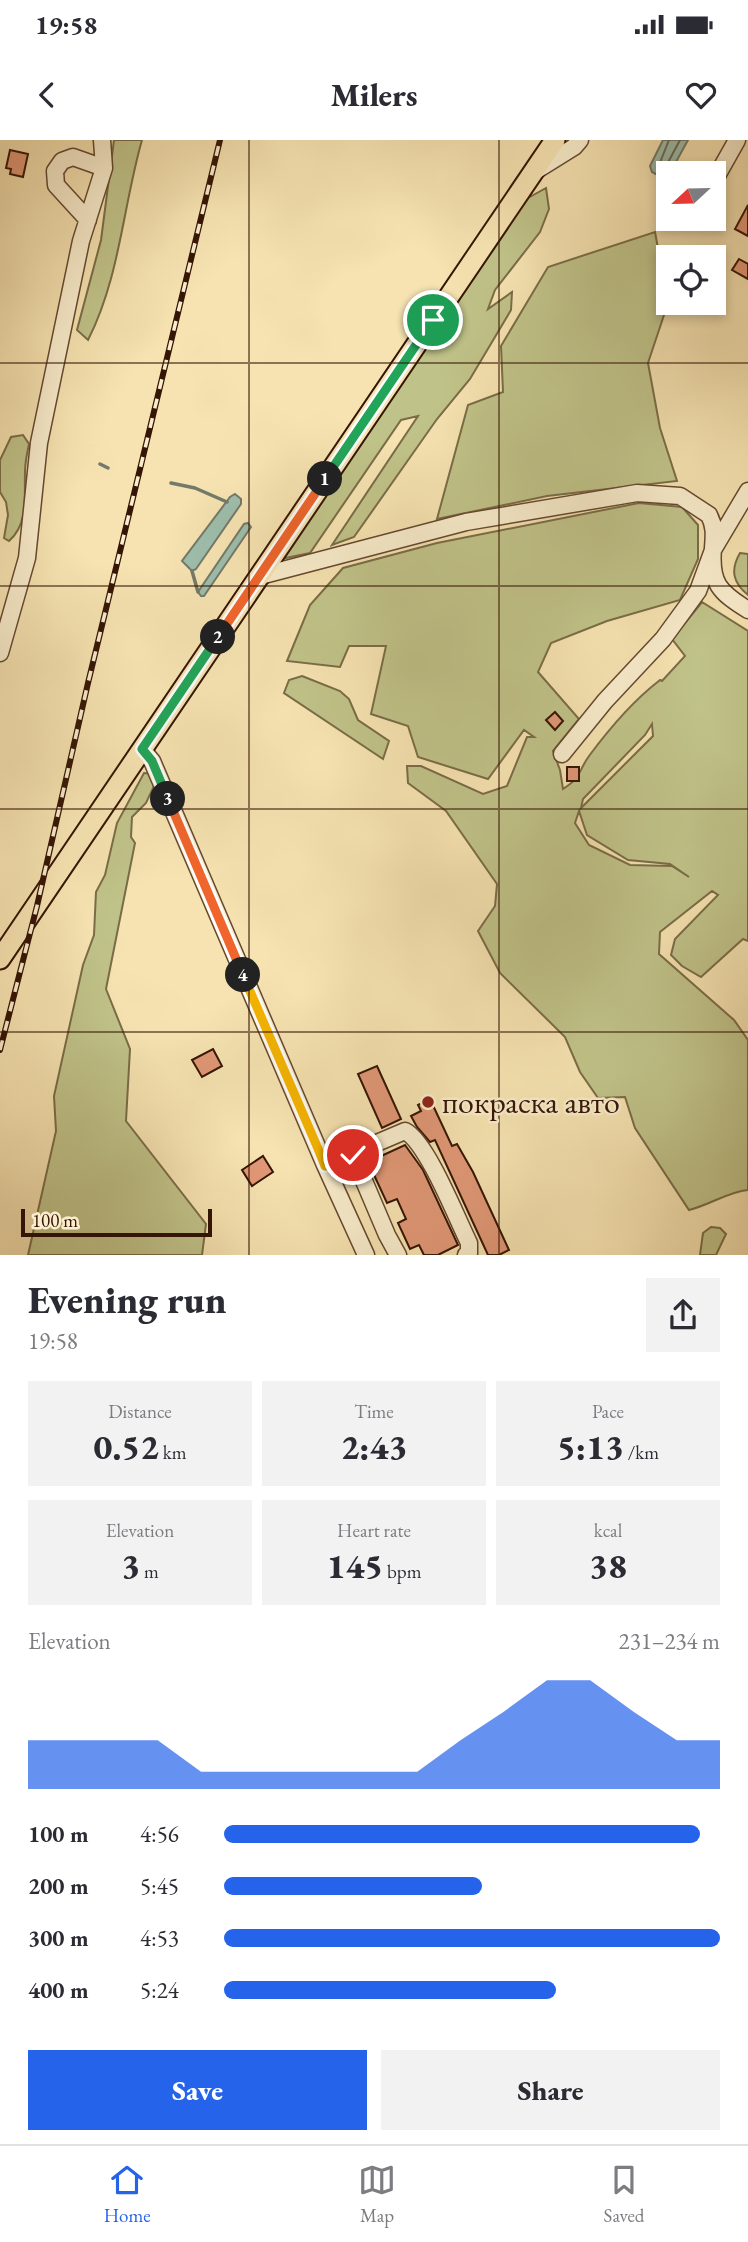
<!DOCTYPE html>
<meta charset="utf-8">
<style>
:root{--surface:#fff;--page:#f2f2f3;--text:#2b2b33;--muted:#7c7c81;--line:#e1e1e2;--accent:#2563eb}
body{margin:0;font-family:"EB Garamond",serif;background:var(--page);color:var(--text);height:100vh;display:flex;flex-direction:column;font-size:26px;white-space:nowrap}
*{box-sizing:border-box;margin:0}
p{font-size:23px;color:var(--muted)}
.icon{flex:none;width:38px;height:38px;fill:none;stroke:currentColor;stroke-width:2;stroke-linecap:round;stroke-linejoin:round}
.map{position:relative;height:1115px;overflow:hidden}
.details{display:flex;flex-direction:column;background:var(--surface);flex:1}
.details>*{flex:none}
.needle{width:46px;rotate:248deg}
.tools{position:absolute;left:656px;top:21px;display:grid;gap:14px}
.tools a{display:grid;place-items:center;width:70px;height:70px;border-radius:0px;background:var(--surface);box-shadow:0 4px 10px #0003;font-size:35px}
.scale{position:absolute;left:21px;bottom:18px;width:191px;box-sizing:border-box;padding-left:7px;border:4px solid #351505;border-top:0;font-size:19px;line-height:24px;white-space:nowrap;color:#351505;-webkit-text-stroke:5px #f9edcc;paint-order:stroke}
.pin{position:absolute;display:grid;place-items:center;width:60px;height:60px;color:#fff;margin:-30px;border:4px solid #fff;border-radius:50%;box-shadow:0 2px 7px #0007}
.km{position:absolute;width:35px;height:35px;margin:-18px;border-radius:50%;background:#222;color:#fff;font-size:19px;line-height:35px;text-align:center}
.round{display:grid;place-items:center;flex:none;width:74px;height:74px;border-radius:0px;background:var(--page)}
.summary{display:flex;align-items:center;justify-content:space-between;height:119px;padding:0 28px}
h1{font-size:38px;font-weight:800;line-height:52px}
.figures{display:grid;grid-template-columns:repeat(3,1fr);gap:10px;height:119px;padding:7px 28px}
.figures div{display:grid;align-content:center;border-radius:0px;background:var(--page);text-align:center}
.figures b{font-size:35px;font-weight:800}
.figures small{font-size:19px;font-weight:400}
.figures p{font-size:19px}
.chart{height:196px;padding:14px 28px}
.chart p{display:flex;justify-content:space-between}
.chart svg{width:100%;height:126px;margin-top:7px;fill:var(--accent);opacity:.7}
.primary-button{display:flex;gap:14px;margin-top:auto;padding:14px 28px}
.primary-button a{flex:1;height:80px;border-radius:0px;background:var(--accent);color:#fff;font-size:28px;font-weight:800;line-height:80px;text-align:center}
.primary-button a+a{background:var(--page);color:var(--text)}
ul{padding:0 28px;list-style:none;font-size:23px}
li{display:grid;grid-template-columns:112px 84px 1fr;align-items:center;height:52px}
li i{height:18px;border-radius:9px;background:var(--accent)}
.status{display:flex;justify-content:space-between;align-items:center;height:49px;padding:0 35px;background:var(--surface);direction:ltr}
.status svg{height:19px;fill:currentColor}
header{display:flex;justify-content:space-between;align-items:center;height:91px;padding:0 28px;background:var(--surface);font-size:32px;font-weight:800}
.tabs{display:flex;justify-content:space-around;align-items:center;height:98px;border-top:2px solid var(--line);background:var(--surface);font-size:19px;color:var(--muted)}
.tabs a{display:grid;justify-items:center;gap:4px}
.tabs .on{color:var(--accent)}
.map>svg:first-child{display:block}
.green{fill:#c0c389;stroke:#7a6c47;stroke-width:2;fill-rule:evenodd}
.water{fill:#9dbeac;stroke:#737a69;stroke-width:2}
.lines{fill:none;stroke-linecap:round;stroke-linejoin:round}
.shore{stroke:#696a58;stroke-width:2}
.stream{stroke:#737a69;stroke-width:3.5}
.building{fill:#e19876;stroke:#351505;stroke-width:2}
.minor-casing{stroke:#654830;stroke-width:19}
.major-casing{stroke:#351505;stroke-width:23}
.minor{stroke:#f9edcc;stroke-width:16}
.major{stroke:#f6e3b1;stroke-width:19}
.rail-casing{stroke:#351505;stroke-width:6}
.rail{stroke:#f9edcc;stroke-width:3.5;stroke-dasharray:10;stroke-linecap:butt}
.split-1-casing{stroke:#fff;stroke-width:14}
.split-2-casing{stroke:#fff;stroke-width:14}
.split-3-casing{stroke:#fff;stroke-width:14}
.split-4-casing{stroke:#fff;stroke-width:14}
.split-5-casing{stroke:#fff;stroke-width:14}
.split-6-casing{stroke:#fff;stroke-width:14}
.split-1{stroke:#22a559;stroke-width:9}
.split-2{stroke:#f0652b;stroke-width:9}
.split-3{stroke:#22a559;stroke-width:9}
.split-4{stroke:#f0652b;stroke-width:9}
.split-5{stroke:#f5b400;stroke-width:9}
.split-6{stroke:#f5b400;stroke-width:9}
.grid{fill:none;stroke:#351505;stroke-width:2;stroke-opacity:0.55}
.poi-dot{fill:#8f2418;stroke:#f9edcc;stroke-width:2.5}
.labels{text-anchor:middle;stroke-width:5;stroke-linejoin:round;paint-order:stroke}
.poi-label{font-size:32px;fill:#351505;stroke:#f9edcc;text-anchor:start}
</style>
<div class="status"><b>19:58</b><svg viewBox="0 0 49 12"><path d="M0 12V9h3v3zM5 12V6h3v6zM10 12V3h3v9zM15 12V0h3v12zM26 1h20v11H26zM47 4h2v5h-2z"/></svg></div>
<header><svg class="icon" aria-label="back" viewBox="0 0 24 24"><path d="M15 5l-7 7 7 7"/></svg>Milers<svg class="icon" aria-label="heart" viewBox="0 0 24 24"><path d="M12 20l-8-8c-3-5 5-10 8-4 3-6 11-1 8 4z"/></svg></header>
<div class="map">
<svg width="748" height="1115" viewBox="0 0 748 1115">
<rect width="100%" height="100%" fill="#f6e3b1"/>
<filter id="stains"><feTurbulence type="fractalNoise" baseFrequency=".00286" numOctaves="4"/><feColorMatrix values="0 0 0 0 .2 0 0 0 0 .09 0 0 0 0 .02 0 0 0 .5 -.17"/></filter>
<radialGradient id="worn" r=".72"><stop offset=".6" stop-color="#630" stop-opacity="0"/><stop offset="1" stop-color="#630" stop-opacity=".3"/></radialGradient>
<path class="green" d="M114,0H142C123,66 120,137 88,200L77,190L101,100Z
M546,48L549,69L540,92L495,150L488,169L512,152L511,170L470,239L437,279L354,397L332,405L418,276L401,280L310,413L276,420L348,312L528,58Z
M655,92L668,163L648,223L660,288L677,341L547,356L437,379L468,265L503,252L501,206L548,127Z
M23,295L29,304C27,313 25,323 25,332C24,357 29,383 9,401L4,398L8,375L6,362L0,352V320L11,297Z
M639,363L682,367L698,385V419L680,460L607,481L551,503L538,532L579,579L553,611L560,630L563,649C583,636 577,633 589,616C609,589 634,560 660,540L662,541L685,516L672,499L702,462L748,491V801L743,799L701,837L682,826L671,815L675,799L718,755L712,751L660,792L659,814L734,880L748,900V1050C727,1052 710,1065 689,1070L635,988L625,957L598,958L580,932L565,897L500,833L478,791L495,766L497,744L446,671L408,643L407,626H421L483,654L507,646L527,597H534L524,590L488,639L418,617L408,586L371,574L386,506H349L340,527L287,521L310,465L343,428L437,403ZM652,584L653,596L581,668L583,659L645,595ZM579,671L587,695L628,720L670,724L689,737L672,726L630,725L589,705L575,683Z
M740,413L748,414V455C733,443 730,430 740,413Z
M302,536L340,551L349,559L358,580L389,601L383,619L284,553L289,540Z
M144,633L152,634L155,644L146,663L132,677L131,697L135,703L106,849L130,909L126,981L206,1084L202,1115H28L56,991L54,956L83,825L94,795L96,752L105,735L117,683Z
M711,1087L720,1088L726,1094L716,1115H700L703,1093Z"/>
<path class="water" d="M663,0H688L670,33L665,39L652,32L650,26Z
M235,354L241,359V364L196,429L192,431L182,421L230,357Z
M248,383L251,387L204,456H201L198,452L244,384Z"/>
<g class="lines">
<path class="shore" d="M669,0L659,25L661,30L665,28L680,0"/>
<path class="stream" d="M100,324L108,328
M171,343L195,348L227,362
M192,431L198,452"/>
</g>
<path class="building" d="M10,10L28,14L23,37L10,34L11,29L6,28Z
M748,65V96L735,89Z
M739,119L748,124V139L732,130Z
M555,572L563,581L555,590L546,580Z
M567,627H579V641H567Z
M213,909L222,926L202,937L192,920Z
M377,926L401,979L382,988L358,934Z
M430,959L452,1006L457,1004L473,1032L509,1110L499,1115H488L435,1000L430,1002L417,987L411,976L421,971L418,965Z
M405,1005L423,1030L458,1105L438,1115H424L419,1105L410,1109L398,1083L406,1079L397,1059L387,1063L368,1022Z
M263,1016L273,1032L252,1046L242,1030Z"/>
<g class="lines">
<defs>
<path id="minor" d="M537,30L574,7L580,0
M714,41L737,0
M88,80L56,45L55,31L62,21L73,17L104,28
M260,436L466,382L637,353L680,356L709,375C715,387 714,395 713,408C710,443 719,452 748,470
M0,513L27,418L39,303L81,101L104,28L102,0
M142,609L152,621L325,1025L366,1115
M562,614L605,561L663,499L698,451L713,410L748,351
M353,1015L387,1095L398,1115
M325,1025L405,991C427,1002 457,1079 469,1103V1113L466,1115"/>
<path id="major" d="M0,819L555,0"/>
</defs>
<use href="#minor" class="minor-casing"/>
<use href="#major" class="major-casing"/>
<use href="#minor" class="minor"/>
<use href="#major" class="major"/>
<defs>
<path id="rail" d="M0,910L37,766L88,543L220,0"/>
</defs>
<use href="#rail" class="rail-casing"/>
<use href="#rail" class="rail"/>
</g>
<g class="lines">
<defs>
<path id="split-1" d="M325,339L433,180"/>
<path id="split-2" d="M218,497L325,339"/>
<path id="split-3" d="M168,659L152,621L142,609L218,497"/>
<path id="split-4" d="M168,659L243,835"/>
<path id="split-5" d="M243,835L319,1011"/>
<path id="split-6" d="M319,1011L325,1026L353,1015"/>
</defs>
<use href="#split-1" class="split-1-casing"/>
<use href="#split-2" class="split-2-casing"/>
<use href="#split-3" class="split-3-casing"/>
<use href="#split-4" class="split-4-casing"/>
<use href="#split-5" class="split-5-casing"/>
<use href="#split-6" class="split-6-casing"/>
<use href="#split-1" class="split-1"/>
<use href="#split-2" class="split-2"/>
<use href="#split-3" class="split-3"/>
<use href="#split-4" class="split-4"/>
<use href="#split-5" class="split-5"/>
<use href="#split-6" class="split-6"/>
</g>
<path class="grid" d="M249,0V1115M499,0V1115M0,223H748M0,446H748M0,669H748M0,892H748"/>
<circle class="poi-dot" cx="428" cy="962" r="7"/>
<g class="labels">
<g class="poi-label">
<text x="442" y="973">покраска авто</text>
</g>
</g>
<rect width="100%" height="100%" filter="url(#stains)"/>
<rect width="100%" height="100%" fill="url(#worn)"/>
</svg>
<div class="tools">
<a><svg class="needle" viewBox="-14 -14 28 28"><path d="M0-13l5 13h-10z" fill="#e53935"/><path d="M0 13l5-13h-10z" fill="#7c7c81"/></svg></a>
<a><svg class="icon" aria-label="locate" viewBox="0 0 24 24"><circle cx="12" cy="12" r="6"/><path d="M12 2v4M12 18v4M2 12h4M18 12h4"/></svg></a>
</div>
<div class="scale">100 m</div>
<div class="pin" style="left:433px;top:180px;background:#1e9e55"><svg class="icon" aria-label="arrive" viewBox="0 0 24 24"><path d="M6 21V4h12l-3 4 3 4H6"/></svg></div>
<div class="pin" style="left:353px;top:1015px;background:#d93025"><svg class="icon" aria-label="check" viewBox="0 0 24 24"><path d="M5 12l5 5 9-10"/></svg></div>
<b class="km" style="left:325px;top:339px">1</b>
<b class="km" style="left:218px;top:497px">2</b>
<b class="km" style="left:168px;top:659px">3</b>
<b class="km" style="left:243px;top:835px">4</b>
</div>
<section class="details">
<div class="summary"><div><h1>Evening run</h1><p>19:58</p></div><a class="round"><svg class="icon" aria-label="share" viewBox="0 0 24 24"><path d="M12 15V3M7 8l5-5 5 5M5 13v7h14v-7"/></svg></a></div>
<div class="figures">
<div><p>Distance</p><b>0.52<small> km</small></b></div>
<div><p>Time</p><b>2:43</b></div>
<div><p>Pace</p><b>5:13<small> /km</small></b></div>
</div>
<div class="figures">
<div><p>Elevation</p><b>3<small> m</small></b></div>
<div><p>Heart rate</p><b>145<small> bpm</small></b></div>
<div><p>kcal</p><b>38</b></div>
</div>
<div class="chart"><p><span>Elevation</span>231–234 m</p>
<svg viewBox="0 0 160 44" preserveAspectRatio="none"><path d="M0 44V27L10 27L20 27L30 27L40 38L50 38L60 38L70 38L80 38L90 38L100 27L110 17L120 6L130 6L140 17L150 27L160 27V44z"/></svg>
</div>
<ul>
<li><b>100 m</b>4:56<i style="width:96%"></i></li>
<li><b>200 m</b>5:45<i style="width:52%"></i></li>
<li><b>300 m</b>4:53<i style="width:100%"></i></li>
<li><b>400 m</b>5:24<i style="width:67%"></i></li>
</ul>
<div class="primary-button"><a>Save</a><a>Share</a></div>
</section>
<nav class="tabs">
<a class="on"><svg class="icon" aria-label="home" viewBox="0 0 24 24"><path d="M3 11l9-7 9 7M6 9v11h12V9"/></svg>Home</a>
<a><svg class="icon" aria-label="map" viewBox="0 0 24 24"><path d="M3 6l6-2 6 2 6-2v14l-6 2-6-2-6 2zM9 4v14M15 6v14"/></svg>Map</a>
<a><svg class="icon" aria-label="saved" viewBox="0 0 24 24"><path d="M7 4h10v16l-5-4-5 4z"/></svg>Saved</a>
</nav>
